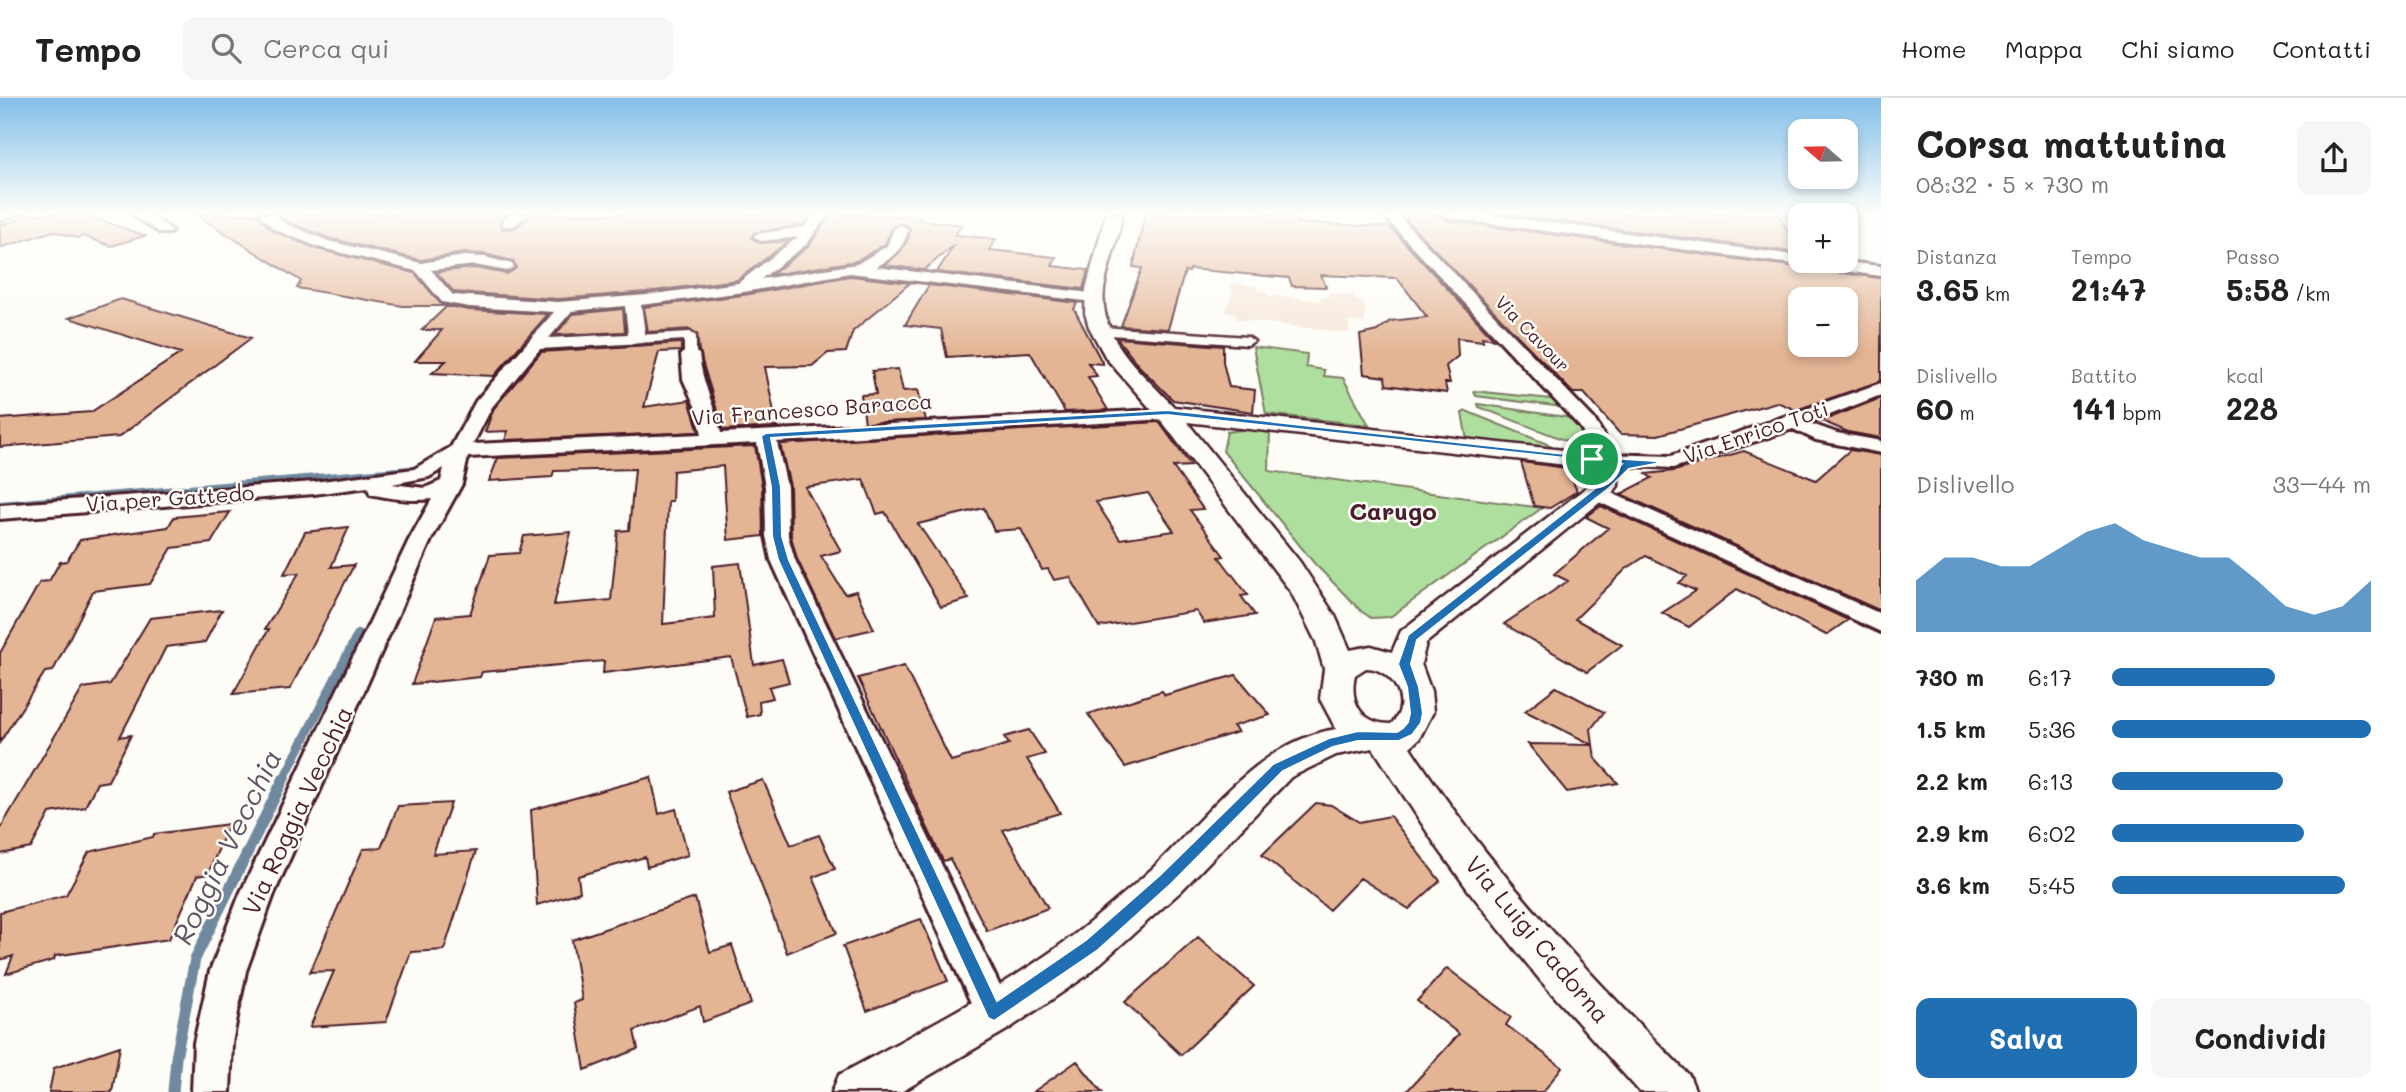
<!DOCTYPE html>
<html lang="it">
<meta charset="utf-8">
<style>
:root{--surface:#fff;--page:#f6f6f6;--text:#222;--muted:#767676;--line:#e0e0e0;--accent:#1f6fb2}
body{margin:0;font-family:Mali,sans-serif;background:var(--page);color:var(--text);height:100vh;display:flex;flex-direction:column;font-size:26px;white-space:nowrap}
*{box-sizing:border-box;margin:0}
p{font-size:23px;color:var(--muted)}
.icon{flex:none;width:38px;height:38px;fill:none;stroke:currentColor;stroke-width:2;stroke-linecap:round;stroke-linejoin:round}
.map{position:relative;flex:1;overflow:hidden}
.sheet{display:flex;flex-direction:column;background:var(--surface);width:525px}
.sheet>*{flex:none}
.needle{width:46px;rotate:290deg}
.fabs{position:absolute;left:1788px;top:21px;display:grid;gap:14px}
.fabs a{display:grid;place-items:center;width:70px;height:70px;border-radius:14px;background:var(--surface);box-shadow:0 4px 10px #0003;font-size:35px}
.pin{position:absolute;display:grid;place-items:center;width:60px;height:60px;color:#fff;margin:-30px;border:4px solid #fff;border-radius:50%;box-shadow:0 2px 7px #0007}
.round{display:grid;place-items:center;flex:none;width:74px;height:74px;border-radius:14px;background:var(--page)}
.overview{display:flex;align-items:center;justify-content:space-between;height:119px;padding:0 35px}
h1{font-size:38px;font-weight:800;line-height:52px}
.metrics{display:grid;grid-template-columns:repeat(3,1fr);gap:10px;height:119px;padding:7px 35px}
.metrics div{display:grid;align-content:center}
.metrics b{font-size:30px;font-weight:800}
.metrics small{font-size:19px;font-weight:400}
.metrics p{font-size:19px}
.chart{height:196px;padding:14px 35px}
.chart p{display:flex;justify-content:space-between}
.chart svg{width:100%;height:126px;margin-top:7px;fill:var(--accent);opacity:.7}
.action{display:flex;gap:14px;margin-top:auto;padding:14px 35px}
.action a{flex:1;height:80px;border-radius:14px;background:var(--accent);color:#fff;font-size:28px;font-weight:800;line-height:80px;text-align:center}
.action a+a{background:var(--page);color:var(--text)}
ul{padding:0 35px;list-style:none;font-size:23px}
li{display:grid;grid-template-columns:112px 84px 1fr;align-items:center;height:52px}
li i{height:18px;border-radius:9px;background:var(--accent)}
header{display:flex;align-items:center;gap:42px;box-sizing:border-box;height:98px;padding:0 35px;background:var(--surface);border-bottom:2px solid var(--line)}
header strong{font-size:33px}
nav{display:flex;gap:38px;margin-inline-start:auto;font-size:24px}
.search{width:490px;height:63px;background:var(--page);display:flex;align-items:center;gap:18px;box-sizing:border-box;padding:0 24px;border-radius:14px;color:var(--muted);font-size:26px}
main{display:flex;flex:1;min-height:0}
.map>svg:first-child{display:block}
.built{fill:#f6e7da}
.green{fill:#afdf9f;stroke:#7c7f65;stroke-width:2}
.lines{fill:none;stroke-linecap:round;stroke-linejoin:round}
.stream-far2{stroke:#70899e;stroke-width:6}
.stream-far1{stroke:#70899e;stroke-width:9}
.stream{stroke:#70899e;stroke-width:11}
.building{fill:#e4b595;stroke:#4a1f2b;stroke-width:2;fill-rule:evenodd}
.pedestrian-casing{stroke:#4a1f2b;stroke-width:5}
.minor-casing{stroke:#4a1f2b;stroke-width:6}
.tertiary-casing{stroke:#4a1f2b;stroke-width:5}
.pedestrian{fill:#fdfcf7;fill-rule:evenodd}
.minor{fill:#fdfcf7;fill-rule:evenodd}
.tertiary{fill:#fdfcf7;fill-rule:evenodd}
.route{fill:#1f6fb2;stroke:#fff;stroke-width:2;fill-rule:evenodd}
.labels{text-anchor:middle;stroke-width:5;stroke-linejoin:round;paint-order:stroke}
.far-street-label{font-size:18px;fill:#4a1f2b;stroke:#fdfcf7}
.street-label{font-size:21px;fill:#4a1f2b;stroke:#fdfcf7}
.quarter-label{font-size:24px;font-weight:bold;fill:#4a1f2b;stroke:#fdfcf7}
.near-street-label{font-size:24px;fill:#4a1f2b;stroke:#fdfcf7}
.near-water-label{font-size:28px;font-style:italic;fill:#5d5464;stroke:#fdfcf7}
</style>
<header>
<strong>Tempo</strong>
<div class="search"><svg class="icon" aria-label="search" viewBox="0 0 24 24"><circle cx="10" cy="10" r="6"/><path d="M15 15l6 6"/></svg>Cerca qui</div>
<nav><a>Home</a><a>Mappa</a><a>Chi siamo</a><a>Contatti</a></nav>
</header>
<main>
<div class="map">
<svg width="1881" height="994" viewBox="0 0 1881 994">
<rect width="100%" height="100%" fill="#fdfcf7"/>
<filter id="ink" filterUnits="userSpaceOnUse"><feTurbulence type="fractalNoise" baseFrequency=".0143" numOctaves="2"/><feDisplacementMap in="SourceGraphic" scale="14" xChannelSelector="R" yChannelSelector="G"/><feConvolveMatrix kernelMatrix="1 2 1 2 8 2 1 2 1" color-interpolation-filters="sRGB"/></filter>
<g filter="url(#ink)">
<path class="built" d="M1230,185L1257,188V192L1267,194V197L1320,203L1321,199L1328,200L1329,195L1354,197V202L1364,204L1365,225L1349,223V235L1236,221L1237,215L1225,214L1233,192L1229,191Z"/>
<path class="green" d="M1253,249L1307,256L1306,269L1324,272V278L1343,280L1369,327L1266,316Z
M1474,293L1551,301L1562,309L1476,298Z
M1478,306L1572,320L1586,340L1580,348L1479,309Z
M1466,313L1567,354L1467,342L1462,315Z
M1249,331L1270,332L1269,373L1542,410L1390,519L1371,520L1361,513L1314,465L1223,353L1227,334Z"/>
<g class="lines">
<path class="stream-far2" d="M0,406L410,371"/>
<path class="stream-far1" d="M283,682L358,536"/>
<path class="stream" d="M173,994L176,960L195,861L284,680"/>
</g>
<path class="building" d="M18,116H84L145,138L111,148L83,138L77,140L53,133L0,150V127L18,122Z
M195,116H256L273,133L317,151L415,175L442,207L469,212L548,216L494,278L432,275L446,263H415L442,232H422L447,208H403L297,190L301,183Z
M278,116H507L500,122L503,131L515,130L532,116H811L803,127L754,135L751,140L760,145L789,143L737,182L646,194L558,201L454,194L436,174L475,170L507,176L515,171L516,168L513,163L485,156L464,155L421,162L329,140L285,123Z
M830,116L919,118L918,122L962,127L955,137L996,141L989,152L1056,159L1052,168L1088,172L1083,191L937,174L954,147L924,172L884,167L899,155L909,139L910,130L900,125L892,130L885,146L856,163L771,177L809,148Z
M1145,116H1294L1298,125L1390,129L1494,241L1482,239L1483,243L1457,240L1458,258L1446,268L1450,285H1445L1447,295L1386,287L1385,279L1364,276L1360,237L1377,233L1390,223L1427,219L1397,180L1321,177L1326,189L1292,188L1289,180L1190,171L1189,174L1185,173L1168,231L1121,228L1142,170L1133,169Z
M1408,116H1439L1449,123L1881,180V283L1796,312L1777,304L1658,337L1620,336L1584,295H1573L1407,123ZM1801,194L1821,201H1846V247H1801Z
M1504,116H1778L1800,155Z
M850,178L910,185L853,233L846,254L828,255L812,268L765,269L777,329L723,332L699,253L697,236L690,231L648,234L644,209L744,197Z
M929,187L1077,205L1074,211L1103,266L1088,265L1097,278L1088,279L1108,312L1065,314L1030,254L947,259L941,231L905,227Z
M121,201L251,240L119,339L0,349V321L91,314L181,255L69,220Z
M623,211L625,234L555,237L573,216Z
M1117,240L1223,248V264L1229,289L1255,292L1253,314L1173,302L1139,268Z
M681,245V253L659,254L644,309L689,302L699,334L505,342L508,333L485,334L494,310L541,254Z
M898,271L903,293L918,292L926,322L865,325L861,297L876,296L872,273Z
M1881,300V340L1848,334L1822,323Z
M1159,324L1191,368L1173,369L1203,411L1190,412L1224,458L1219,459L1248,497L1241,498L1255,517L1204,525L1196,513L1099,529L1070,479L1054,482L1048,471L1042,472L1021,431L994,433L984,410L918,426L969,501L941,509L885,414L877,416L863,381L805,389L841,453L821,458L845,496L856,493L874,531L835,540L797,461L791,438L790,388L780,346ZM1148,395L1174,433L1120,441L1096,404Z
M755,348L762,389L763,438L728,442L723,368L673,373L672,403H668L663,526L715,520L713,468L740,465L754,567L782,561L789,584L769,589L773,600L759,603L760,616L747,619L731,559L603,575L604,563L482,574L480,579L412,586L436,519L470,516L490,457L519,455L524,438L571,434L554,507L611,502L618,433L629,432L635,371L554,373L552,379L489,383L498,360Z
M1850,352L1881,357V513L1621,396L1652,380L1646,376L1674,373L1744,353L1816,382Z
M1521,364L1567,370L1577,393L1550,410L1534,408Z
M1601,408L1848,522L1826,537L1737,491L1689,529L1662,515L1696,493L1679,485L1687,478L1646,458L1626,471L1575,521L1622,547L1587,574L1504,526L1568,483L1554,476L1608,430L1586,419Z
M230,414L211,445L172,450L150,486L93,493L53,573L45,574L0,644V555L40,484L49,483L60,464L67,463L80,442L168,429L174,419Z
M349,429L331,469L354,467L290,591L233,596L269,531H265L299,475L284,476L305,434Z
M222,512L205,544L166,549L120,639L131,637L108,683L97,685L85,709L50,715L31,750L0,756V731L83,590L110,586L150,520Z
M904,568L951,663L1009,646L1004,639L1029,632L1045,656L1027,661L1060,715L1003,732L1048,810L987,833L950,761L943,763L858,580Z
M1236,577L1270,617L1233,628L1238,634L1125,669L1088,616L1162,593L1165,597Z
M1556,589L1604,614L1591,631L1593,647L1525,613Z
M1528,646L1593,647L1595,660L1618,685L1567,694Z
M651,679L659,716L676,711L688,757L647,769L645,759L578,778L580,794L537,807L531,712Z
M763,682L791,747L819,737L835,771L813,779L837,835L787,855L726,694Z
M451,705L433,756L476,753L444,852L411,854L386,924L310,929L334,873L310,874L363,751L381,750L398,708Z
M1316,705L1331,707L1359,724L1390,718L1440,783L1409,811L1360,780L1329,812L1262,757Z
M229,726L208,776L197,778L169,841L55,858L54,862L6,876L13,858L0,862V814L66,797L89,754L153,739L154,736Z
M695,800L710,854L732,847L751,906L703,924L700,908L634,933L638,951L585,972L574,905L582,902L572,842Z
M921,821L948,883L867,913L843,848Z
M1198,839L1254,888L1181,957L1125,904Z
M1447,870L1511,919L1506,927L1562,969L1543,994H1406L1459,936L1417,903Z
M120,948L112,994H49L54,970Z
M1077,963L1102,994H1033Z"/>
<g class="lines">
<defs>
<path id="pedestrian" d="M1101,229L1248,239L1254,243L1248,247L1097,236V230Z
M690,234L696,238V256L690,260L684,256V242L637,245L631,241L637,237Z"/>
<path id="minor" d="M0,116H16L0,123Z
M132,116H149L172,132L170,135H160Z
M259,116H274L284,125L328,143L421,165L464,158L485,159L512,166L514,169L507,173L475,167L431,172L453,197L558,204L646,197L738,185L798,139L761,143L754,139L756,136L805,129L814,116H828L807,146L761,181L857,166L887,148L894,131L901,127L908,131C905,150 892,160 876,169L1099,196L1101,199L1099,202L1093,204L850,175L744,194L641,207L646,241L643,245L540,251L492,309L473,346L702,336L695,308L683,281L681,256L690,251L699,256C702,286 714,306 721,335L1174,311L1177,315L1167,321L777,344L787,389L788,438L795,462L1007,903L1012,915L1007,927L994,932L981,927L771,462L766,438L765,389L757,345L468,359L462,386L431,442L274,796L246,873L232,945L230,994H192L194,945L210,873L240,796L409,442L432,401C412,404 389,400 370,396L368,389L314,396L0,421V407L314,384L414,371L451,349L476,303L554,214L469,209L442,204L416,173L318,149L274,131ZM625,208L628,236L549,240L572,213ZM444,370L441,383L425,390L392,386L429,379Z
M512,116H529L513,128H503V122Z
M1382,116H1397L1594,321L1607,343L1606,356L1671,358L1881,285V297L1809,325L1837,335L1881,343V355L1816,342L1793,331L1673,370L1575,365L1572,361L1575,357L1586,355C1589,345 1585,337 1580,329Z
M1442,116H1482L1801,158V163H1836L1881,168V178L1449,120Z
M1596,388L1881,516V534L1588,399L1585,394L1588,389Z"/>
<path id="tertiary" d="M1106,116H1122C1119,142 1108,165 1104,191C1098,242 1143,275 1174,309L1582,354L1591,356L1618,376V388L1614,393L1426,545L1421,566L1431,593L1433,614L1419,641L1410,649C1489,770 1587,875 1689,977L1696,994H1640L1540,882L1469,793L1435,746L1373,650L1336,657L1291,679L1180,794L1086,878L1010,930L901,994H832L839,977C912,937 987,899 1055,851C1088,827 1122,798 1153,770C1207,719 1257,644 1336,631L1320,601L1324,571L1316,544L1291,494L1164,326L1106,260L1089,229L1085,215L1086,191ZM1187,324L1575,368L1592,379V385L1401,533L1392,554L1371,548L1350,552L1335,518L1300,464ZM1366,570C1393,570 1413,606 1391,626C1361,626 1349,604 1355,577Z"/>
</defs>
<use href="#pedestrian" class="pedestrian-casing"/>
<use href="#minor" class="minor-casing"/>
<use href="#tertiary" class="tertiary-casing"/>
<use href="#pedestrian" class="pedestrian"/>
<use href="#minor" class="minor"/>
<use href="#tertiary" class="tertiary"/>
</g>
</g>
<linearGradient id="sky" x2="0" y2="1"><stop stop-color="#82bfe9"/><stop offset="0.45" stop-color="#fefefb"/><stop offset="1" stop-color="#fefefb" stop-opacity="0"/></linearGradient>
<rect width="1881" height="255" fill="url(#sky)"/>
<path class="route" d="M1167,312L1592,359L1656,363L1660,365L1629,371L1609,390L1417,542L1411,566L1419,589L1423,615L1421,625L1412,637L1399,643H1358L1333,649L1283,673L1171,786L1098,852L994,923L988,920L778,462L772,438L771,389L761,338L766,335ZM1167,317L1622,366L1602,385L1408,537L1398,566L1407,589L1410,615L1408,624L1403,630L1397,634L1358,633L1329,640L1273,666L1160,777L1086,842L997,903L789,462L782,438L781,389L771,340Z"/>
<g class="labels">
<g class="far-street-label">
<text transform="translate(1532 236) rotate(46)" y="6">Via Cavour</text>
</g>
<g class="street-label">
<text transform="translate(812 312) rotate(-4)" y="7">Via Francesco Baracca</text>
<text transform="translate(1756 335) rotate(-19)" y="7">Via Enrico Toti</text>
<text transform="translate(170 401) rotate(-4)" y="7">Via per Gattedo</text>
</g>
<g class="quarter-label">
<text x="1393" y="422">Carugo</text>
</g>
<g class="near-street-label">
<text transform="translate(298 713) rotate(-65)" y="8">Via Roggia Vecchia</text>
<text transform="translate(1537 842) rotate(50)" y="8">Via Luigi Cadorna</text>
</g>
<g class="near-water-label">
<text transform="translate(227 749) rotate(-64)" y="10">Roggia Vecchia</text>
</g>
</g>
</svg>
<div class="fabs">
<a><svg class="needle" viewBox="-14 -14 28 28"><path d="M0-13l5 13h-10z" fill="#e53935"/><path d="M0 13l5-13h-10z" fill="#767676"/></svg></a>
<a>+</a>
<a>−</a>
</div>
<div class="pin" style="left:1592px;top:361px;background:#1e9e55"><svg class="icon" aria-label="arrive" viewBox="0 0 24 24"><path d="M6 21V4h12l-3 4 3 4H6"/></svg></div>
</div>
<section class="sheet">
<div class="overview"><div><h1>Corsa mattutina</h1><p>08:32 · 5 × 730 m</p></div><a class="round"><svg class="icon" aria-label="share" viewBox="0 0 24 24"><path d="M12 15V3M7 8l5-5 5 5M5 13v7h14v-7"/></svg></a></div>
<div class="metrics">
<div><p>Distanza</p><b>3.65<small> km</small></b></div>
<div><p>Tempo</p><b>21:47</b></div>
<div><p>Passo</p><b>5:58<small> /km</small></b></div>
</div>
<div class="metrics">
<div><p>Dislivello</p><b>60<small> m</small></b></div>
<div><p>Battito</p><b>141<small> bpm</small></b></div>
<div><p>kcal</p><b>228</b></div>
</div>
<div class="chart"><p><span>Dislivello</span>33–44 m</p>
<svg viewBox="0 0 160 44" preserveAspectRatio="none"><path d="M0 44V26L10 18L20 18L30 21L40 21L50 15L60 9L70 6L80 12L90 15L100 18L110 18L120 26L130 35L140 38L150 35L160 26V44z"/></svg>
</div>
<ul>
<li><b>730 m</b>6:17<i style="width:63%"></i></li>
<li><b>1.5 km</b>5:36<i style="width:100%"></i></li>
<li><b>2.2 km</b>6:13<i style="width:66%"></i></li>
<li><b>2.9 km</b>6:02<i style="width:74%"></i></li>
<li><b>3.6 km</b>5:45<i style="width:90%"></i></li>
</ul>
<div class="action"><a>Salva</a><a>Condividi</a></div>
</section>
</main>
